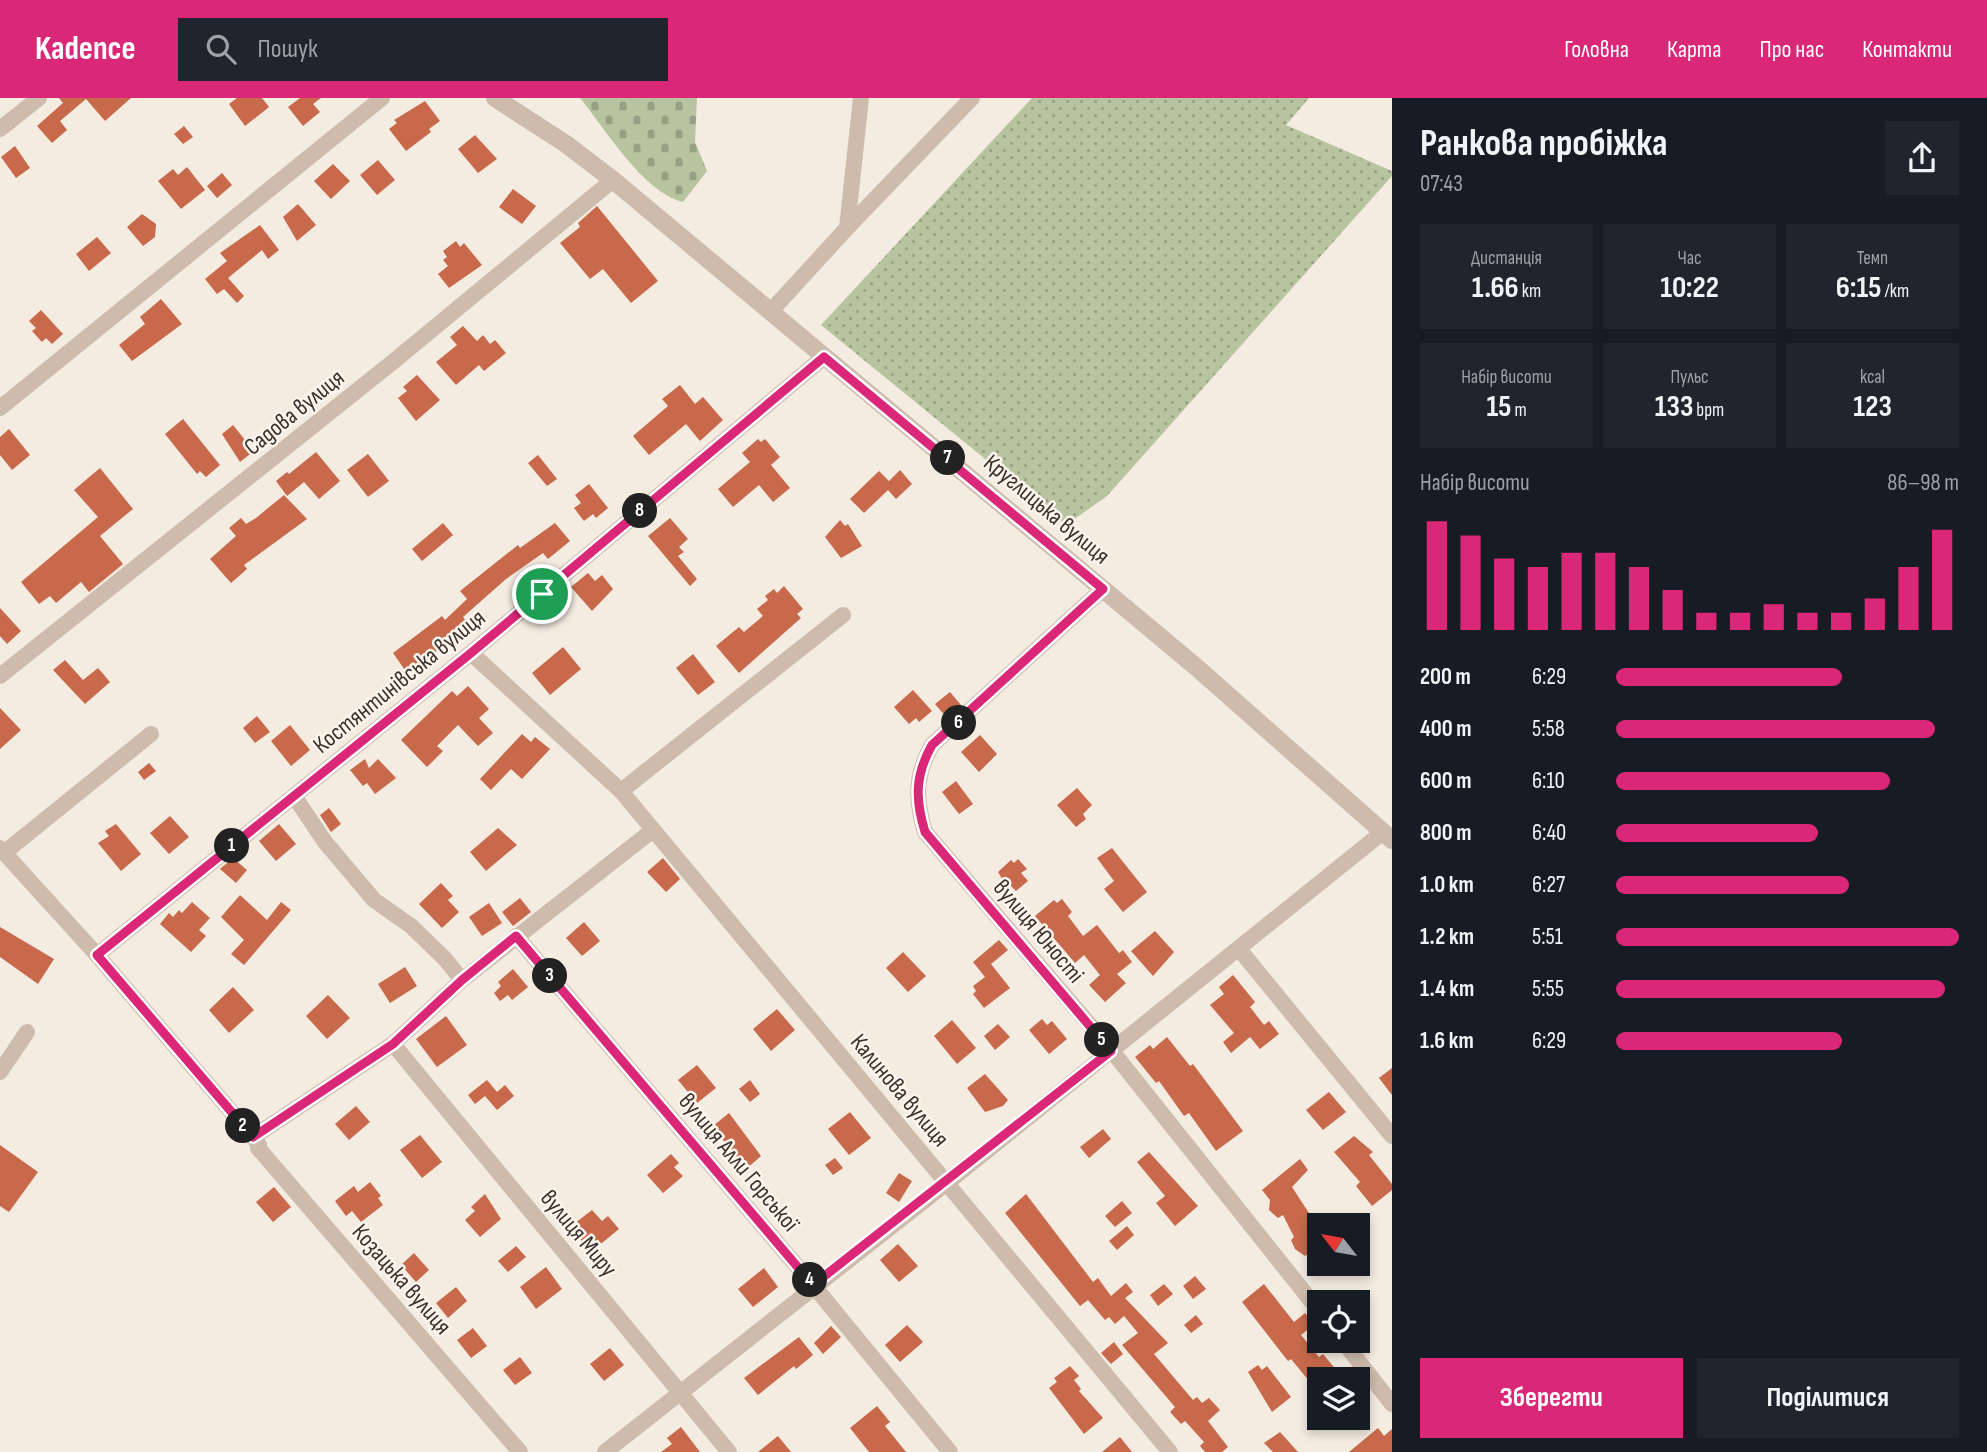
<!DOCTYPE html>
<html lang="uk">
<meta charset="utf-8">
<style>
:root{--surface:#171b24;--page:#20242c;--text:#f1f3f6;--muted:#9ea1a6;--accent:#db2777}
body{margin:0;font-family:"Sofia Sans Condensed",sans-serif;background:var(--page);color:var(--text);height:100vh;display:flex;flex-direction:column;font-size:26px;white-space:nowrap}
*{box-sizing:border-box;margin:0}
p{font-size:23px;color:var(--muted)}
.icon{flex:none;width:38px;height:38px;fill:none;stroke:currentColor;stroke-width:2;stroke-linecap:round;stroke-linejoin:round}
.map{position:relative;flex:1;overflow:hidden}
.panel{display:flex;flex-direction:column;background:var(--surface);width:595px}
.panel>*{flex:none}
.needle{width:46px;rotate:301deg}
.fabs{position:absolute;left:1307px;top:1115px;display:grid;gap:14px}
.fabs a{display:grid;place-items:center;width:63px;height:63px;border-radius:0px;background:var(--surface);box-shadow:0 4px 10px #0003;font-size:35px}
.pin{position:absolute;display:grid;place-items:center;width:60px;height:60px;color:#fff;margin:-30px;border:4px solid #fff;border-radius:50%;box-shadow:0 2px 7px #0007}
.km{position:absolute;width:35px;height:35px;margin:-18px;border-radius:50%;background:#222;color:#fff;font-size:19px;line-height:35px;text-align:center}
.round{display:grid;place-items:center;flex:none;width:74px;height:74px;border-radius:0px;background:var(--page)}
.head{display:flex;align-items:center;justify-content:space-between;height:119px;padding:0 28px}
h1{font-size:38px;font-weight:700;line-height:52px}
.stats{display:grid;grid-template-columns:repeat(3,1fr);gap:10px;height:119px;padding:7px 28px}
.stats div{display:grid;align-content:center;border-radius:0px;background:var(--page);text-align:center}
.stats b{font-size:30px;font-weight:700}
.stats small{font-size:19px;font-weight:400}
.stats p{font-size:19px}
.chart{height:196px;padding:14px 28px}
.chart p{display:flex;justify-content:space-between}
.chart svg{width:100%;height:126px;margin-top:7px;stroke:var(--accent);stroke-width:6}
.action{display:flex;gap:14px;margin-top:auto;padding:14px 28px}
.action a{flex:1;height:80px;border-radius:0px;background:var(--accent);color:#fff;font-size:28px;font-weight:700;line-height:80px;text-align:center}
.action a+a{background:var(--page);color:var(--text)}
ul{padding:0 28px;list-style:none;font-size:23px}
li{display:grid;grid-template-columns:112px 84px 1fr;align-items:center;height:52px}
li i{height:18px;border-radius:9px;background:var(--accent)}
header{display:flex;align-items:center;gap:42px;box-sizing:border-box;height:98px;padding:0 35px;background:var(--accent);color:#fff}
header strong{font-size:33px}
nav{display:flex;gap:38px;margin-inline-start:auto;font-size:24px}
.search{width:490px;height:63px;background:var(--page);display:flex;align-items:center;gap:18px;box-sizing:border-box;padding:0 24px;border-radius:0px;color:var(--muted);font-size:26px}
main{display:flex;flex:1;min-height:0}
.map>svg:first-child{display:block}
.grass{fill:url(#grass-dots)}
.cemetery{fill:url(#cemetery-stones)}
.building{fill:#c8694b}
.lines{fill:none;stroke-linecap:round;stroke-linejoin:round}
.minor{stroke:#cdbbac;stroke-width:16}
.tertiary{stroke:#cdbbac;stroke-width:18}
.route-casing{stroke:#fff;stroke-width:14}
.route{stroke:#db2777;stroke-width:9}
.labels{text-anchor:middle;stroke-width:5;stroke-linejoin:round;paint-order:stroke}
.street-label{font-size:24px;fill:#3b302b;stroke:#fbf5ee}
</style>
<header>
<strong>Kadence</strong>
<div class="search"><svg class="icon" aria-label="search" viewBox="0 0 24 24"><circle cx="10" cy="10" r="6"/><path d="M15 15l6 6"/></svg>Пошук</div>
<nav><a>Головна</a><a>Карта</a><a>Про нас</a><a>Контакти</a></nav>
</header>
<main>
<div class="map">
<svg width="1392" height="1354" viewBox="0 0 1392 1354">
<defs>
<pattern id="grass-dots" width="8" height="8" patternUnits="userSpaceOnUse" patternTransform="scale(1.75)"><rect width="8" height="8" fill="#b8c4a0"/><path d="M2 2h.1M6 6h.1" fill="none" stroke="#97a083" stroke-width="1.8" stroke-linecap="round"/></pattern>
<pattern id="cemetery-stones" width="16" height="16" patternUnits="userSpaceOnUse" patternTransform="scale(1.75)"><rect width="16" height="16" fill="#b8c4a0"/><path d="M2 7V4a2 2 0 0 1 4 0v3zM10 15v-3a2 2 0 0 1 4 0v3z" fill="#97a083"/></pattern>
</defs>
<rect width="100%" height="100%" fill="#f4ebe1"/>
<path class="grass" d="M1032,0H1309L1286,27L1392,73V78L1107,398L1066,427L821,227Z"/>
<path class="cemetery" d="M580,0H697L695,44L707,73L683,104C643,94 606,32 580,0Z"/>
<path class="building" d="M59,0H131L105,23L86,1L60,23L67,32L52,45L37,28L63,5Z
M237,0H262L269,9L245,28L229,6Z
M300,0H321L313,6L320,14L303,28L288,9Z
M425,3L440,23L429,31L431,34L406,53L389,31L397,25L394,22Z
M184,28L193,39L183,46L174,36Z
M475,37L497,61L478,75L458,51Z
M15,48L30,70L16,80L1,59Z
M378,62L395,82L377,97L360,77Z
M333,66L350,83L331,101L314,83Z
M187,69L205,92L181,111L158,83L173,71L178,77Z
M222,75L232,87L217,100L207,88Z
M513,91L536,108L522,126L499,109Z
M298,106L316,127L297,143L283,119Z
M597,108L658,183L631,205L603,171L590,181L560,145L580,129L578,125Z
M142,116L156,126L155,139L143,148L127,129Z
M260,127L279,152L268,161L262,152L228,180L244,198L237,205L224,191L217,196L205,181L227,163L220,155Z
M97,139L111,155L89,173L76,156Z
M456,143L460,149L464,145L482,167L449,190L438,176L448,168L443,162L447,159L443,153Z
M161,201L182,226L132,263L119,247L145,226L140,219Z
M41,212L63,236L52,246L46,240L42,244L32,233L36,230L29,223Z
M463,228L477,243L483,237L490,246L495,242L506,255L484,273L479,267L456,287L436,264L457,247L450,239Z
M417,277L440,302L416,323L398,300L407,293L403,289Z
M680,287L695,306L703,299L723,322L700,343L686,326L649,357L633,338L668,308L662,301Z
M183,321L220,367L206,379L200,373L197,376L165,336Z
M233,327L254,353L240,364L222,336Z
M9,331L30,357L12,372L0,357V339Z
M758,341L761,344L765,341L780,359L771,367L790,390L773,404L759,387L733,409L718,391L750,364L742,355Z
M316,354L340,383L319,401L304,384L287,398L276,383L287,374L289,376Z
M368,356L389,383L368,399L347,372Z
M538,357L557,381L547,388L528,365Z
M100,370L133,411L100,438L123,466L89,494L81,484L56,505L50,498L39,506L21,484L98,419L74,392Z
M900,372L912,386L896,401L888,392L864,415L850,401L879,373L889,383Z
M589,386L608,410L596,420L593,416L584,423L574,410L581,405L575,397Z
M284,397L307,421L244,467L247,471L231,485L210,461L236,438L229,430L241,420L246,426L256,420Z
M670,420L688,441L679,449L684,454L678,458L697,481L690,488L648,438Z
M840,422L845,428L848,426L862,448L841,460L825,439Z
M443,425L453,437L422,463L412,451Z
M555,425L570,443L548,461L543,455L506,481L463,519L470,528L430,558L435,565L425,571L421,565L407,575L393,555L442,518L445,522L467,501L460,493L518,447L520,450Z
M588,475L595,483L602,477L613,491L592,513L571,489Z
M784,488L803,511L797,516L801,520L739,575L716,548L739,529L744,534L763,518L757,511L768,502L765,498L774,491L777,495Z
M0,510L21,533L7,546L0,538Z
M563,549L581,571L550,597L532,575Z
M693,556L715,584L698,597L676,570Z
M65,562L83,582L98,570L110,584L85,606L53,572Z
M468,588L489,611L479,620L493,635L478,648L458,627L437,648L443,653L427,669L401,642L452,593L457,598Z
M913,592L932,613L919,624L916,620L909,626L894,609Z
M950,594L961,607L947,620L935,606Z
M0,610L21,632L0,651Z
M257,618L270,634L255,645L243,630Z
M290,627L310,652L291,668L271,643Z
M522,636L531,644L535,639L550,651L522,681L511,671L491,692L480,681Z
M980,637L997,656L979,674L961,654Z
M365,661L369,670L378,661L396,680L375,696L367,685L363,688L350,672Z
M149,665L156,673L144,682L138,674Z
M956,683L973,706L959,716L942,694Z
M1077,690L1092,707L1083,716L1086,721L1076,729L1057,707Z
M329,710L341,726L331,734L320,717Z
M170,718L189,739L169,756L150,735Z
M116,726L141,756L121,773L98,745L109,738L105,733Z
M279,726L296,746L276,763L259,743Z
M498,730L517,747L486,773L470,754Z
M1112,750L1147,794L1123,814L1104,791L1114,783L1097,760Z
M233,760L247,772L236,785L220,771Z
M663,760L680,781L666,794L647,774Z
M1018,761L1027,771L1021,775L1028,783L1016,793L1010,787L1007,789L998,774L1011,762L1014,765Z
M441,785L453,798L448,802L459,814L442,830L419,806Z
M240,797L267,822L281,804L291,812L244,867L231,856L244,842L221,819Z
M520,800L531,814L513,828L502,814Z
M1062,801L1072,814L1068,818L1083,838L1097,827L1119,855L1123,852L1132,864L1117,876L1126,885L1105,904L1089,887L1100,877L1084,857L1075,865L1035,818L1054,802L1057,805Z
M192,804L210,820L199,832L206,838L191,854L160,826L169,815L173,819L179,812L182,815Z
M489,805L502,825L482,838L469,819Z
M584,824L600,843L582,858L566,840Z
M0,829L54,861L38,886L0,859Z
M1155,833L1174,854L1153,878L1131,853Z
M999,842L1008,852L991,866L1010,890L984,910L973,896L976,893L973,888L985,879L973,864Z
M903,854L926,878L908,894L886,870Z
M405,869L417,888L390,905L378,886Z
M513,871L528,889L512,902L508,897L500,903L494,895L501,888L498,884Z
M1233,877L1255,904L1250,909L1264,927L1269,923L1279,936L1260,951L1250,939L1231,955L1223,944L1234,935L1210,907L1224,896L1219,889Z
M233,889L254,912L229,935L209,912Z
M328,897L350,920L327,941L306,918Z
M777,911L795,932L771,953L753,931Z
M446,918L467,947L437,969L416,941Z
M1042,921L1047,927L1052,923L1067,941L1049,956L1029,932Z
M952,922L976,950L957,966L934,938Z
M998,926L1010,939L995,952L984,938Z
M1167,939L1190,968L1193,966L1243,1033L1216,1053L1189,1015L1184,1018L1159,983L1156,985L1135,959L1150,947L1153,951Z
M697,967L716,990L697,1005L678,982Z
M1392,970V997L1379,980Z
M985,976L1008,1002L1003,1008L985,1014L967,990Z
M487,982L497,994L505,987L514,998L497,1012L485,998L475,1006L468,997Z
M750,982L760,996L750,1004L739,991Z
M1329,994L1346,1014L1323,1032L1306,1012Z
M356,1008L370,1024L349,1042L335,1026Z
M850,1014L871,1040L849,1057L828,1031Z
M729,1015L761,1058L745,1072L713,1028Z
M1103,1031L1111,1041L1089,1060L1080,1049Z
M420,1037L442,1064L422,1080L400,1052Z
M1354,1038L1373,1054L1369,1057L1392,1086V1092L1372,1108L1356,1088L1360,1084L1334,1054Z
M0,1047L38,1074L9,1114L0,1108Z
M1149,1054L1198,1108L1175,1128L1156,1105L1165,1098L1137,1064Z
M671,1056L679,1065L674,1069L683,1078L663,1095L647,1077Z
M835,1060L843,1070L833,1077L825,1067Z
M1300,1061L1308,1072L1292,1089L1320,1132V1148L1305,1158L1295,1151L1291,1142L1294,1139L1283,1117L1278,1120L1269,1112L1270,1102L1262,1092Z
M899,1075L912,1083L899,1104L886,1095Z
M370,1084L381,1098L378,1100L383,1107L361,1124L352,1113L346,1118L335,1103L354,1088L358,1094Z
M274,1089L291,1109L273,1124L256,1104Z
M485,1096L501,1121L480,1139L465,1122L475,1113L471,1109Z
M1026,1096L1093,1184L1098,1180L1111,1198L1126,1185L1133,1194L1125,1200L1168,1245L1154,1256L1193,1302L1197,1299L1202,1305L1209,1300L1220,1312L1208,1323L1228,1349L1222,1354H1205L1200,1348L1204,1344L1185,1323L1181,1326L1170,1314L1175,1309L1122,1247L1138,1235L1124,1218L1115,1226L1109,1219L1105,1222L1088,1202L1080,1208L1005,1115Z
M1122,1103L1132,1115L1115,1129L1105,1118Z
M592,1112L602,1123L608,1118L619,1131L591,1154L570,1129Z
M1127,1128L1134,1137L1117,1152L1109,1143Z
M898,1146L918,1168L899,1184L880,1162Z
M516,1148L526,1159L508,1174L498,1163Z
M414,1155L429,1172L416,1184L401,1167Z
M546,1169L562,1191L536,1211L520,1189Z
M764,1170L778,1189L753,1209L738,1191Z
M1195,1178L1206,1191L1193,1201L1183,1188Z
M1164,1186L1173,1196L1158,1208L1150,1197Z
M1264,1186L1294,1224L1305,1215L1315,1226L1301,1237L1319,1259L1323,1256L1338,1274L1329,1281H1320V1296L1291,1261L1288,1263L1242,1204Z
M456,1189L467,1203L448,1220L436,1205Z
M1196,1217L1203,1226L1191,1235L1184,1227Z
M907,1227L923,1244L900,1264L885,1247Z
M831,1228L841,1239L823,1256L814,1245Z
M473,1230L487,1248L471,1260L457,1242Z
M799,1239L813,1257L796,1271L794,1268L758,1297L744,1280Z
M1114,1244L1123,1256L1111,1266L1101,1255Z
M610,1250L624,1267L604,1283L590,1266Z
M520,1259L532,1275L515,1287L503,1272Z
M1258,1267L1262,1272L1267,1268L1291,1299L1272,1314L1248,1274Z
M1070,1268L1079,1278L1074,1282L1081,1291L1079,1293L1103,1320L1084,1336L1049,1290L1057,1284L1054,1280Z
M877,1308L890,1324L885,1328L906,1354H869L850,1330Z
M681,1329L700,1354H661L672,1346L667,1340Z
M1378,1330L1384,1338L1392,1331V1354H1349Z
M1280,1334L1298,1354H1273L1264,1345Z
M778,1338L791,1354H758Z
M1120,1339L1132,1354H1102Z"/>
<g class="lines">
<path class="minor" d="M0,31L39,0
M847,130L972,0
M771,213L847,130L861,0
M0,310L382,0
M1103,491L932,647C915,677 915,701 925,734L1112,953L1320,1214
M471,555L621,693L1170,1354
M0,578L394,263L613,82
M621,693L843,517
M294,698L325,744L374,802L411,828L445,861L462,882
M0,750L97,857L253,1039L259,1047L258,1050L520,1354
M5,754L151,636
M516,838L813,1187L950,1354
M1239,851L1392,1038
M97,857L471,555L824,259
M393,946L729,1354
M0,974L27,934
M253,1039L393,946L462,882L653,732
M1342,1242L1392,1306
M605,1354L948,1084L1383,734"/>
<path class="tertiary" d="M495,0L566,46L613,82L1195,568L1392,742"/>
</g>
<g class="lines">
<defs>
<path id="route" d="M824,259L1103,491L932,647C915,677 915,701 925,734L1111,953L813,1187L516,838L462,882L393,946L253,1039L97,857L471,555Z"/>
</defs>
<use href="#route" class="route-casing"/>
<use href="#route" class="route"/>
</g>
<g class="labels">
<g class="street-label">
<text transform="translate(294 314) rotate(-39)" y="8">Садова вулиця</text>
<text transform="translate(1047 411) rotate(40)" y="8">Круглицька вулиця</text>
<text transform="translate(399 583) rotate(-39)" y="8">Костянтинівська вулиця</text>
<text transform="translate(1039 833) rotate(50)" y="8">вулиця Юності</text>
<text transform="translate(900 992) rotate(50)" y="8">Калинова вулиця</text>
<text transform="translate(739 1064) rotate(50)" y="8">вулиця Алли Горської</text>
<text transform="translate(579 1135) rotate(50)" y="8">вулиця Миру</text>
<text transform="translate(402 1181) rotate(49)" y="8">Козацька вулиця</text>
</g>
</g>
</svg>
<div class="fabs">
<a><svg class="needle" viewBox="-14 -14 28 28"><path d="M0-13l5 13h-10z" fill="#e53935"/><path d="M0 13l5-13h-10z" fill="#9ea1a6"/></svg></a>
<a><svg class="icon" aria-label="locate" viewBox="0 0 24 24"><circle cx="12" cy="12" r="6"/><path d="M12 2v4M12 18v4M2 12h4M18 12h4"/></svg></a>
<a><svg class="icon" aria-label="layers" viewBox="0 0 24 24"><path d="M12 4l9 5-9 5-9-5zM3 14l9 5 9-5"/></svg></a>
</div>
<div class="pin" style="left:542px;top:496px;background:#1e9e55"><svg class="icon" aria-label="arrive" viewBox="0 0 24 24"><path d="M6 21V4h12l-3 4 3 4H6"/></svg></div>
<b class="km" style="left:232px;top:748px">1</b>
<b class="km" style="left:243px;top:1028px">2</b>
<b class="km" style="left:550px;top:878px">3</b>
<b class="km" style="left:810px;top:1182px">4</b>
<b class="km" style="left:1102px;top:942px">5</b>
<b class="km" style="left:959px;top:625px">6</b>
<b class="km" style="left:948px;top:360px">7</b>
<b class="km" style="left:640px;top:413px">8</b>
</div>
<section class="panel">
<div class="head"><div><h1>Ранкова пробіжка</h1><p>07:43</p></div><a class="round"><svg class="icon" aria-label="share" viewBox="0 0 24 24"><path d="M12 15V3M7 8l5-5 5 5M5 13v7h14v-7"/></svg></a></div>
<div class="stats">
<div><p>Дистанція</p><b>1.66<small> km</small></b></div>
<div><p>Час</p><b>10:22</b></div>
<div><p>Темп</p><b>6:15<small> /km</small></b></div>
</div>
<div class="stats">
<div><p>Набір висоти</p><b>15<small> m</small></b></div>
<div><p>Пульс</p><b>133<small> bpm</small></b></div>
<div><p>kcal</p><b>123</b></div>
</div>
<div class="chart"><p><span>Набір висоти</span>86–98 m</p>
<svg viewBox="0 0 160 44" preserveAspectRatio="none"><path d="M5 44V6M15 44V11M25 44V19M35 44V22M45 44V17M55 44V17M65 44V22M75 44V30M85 44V38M95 44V38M105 44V35M115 44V38M125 44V38M135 44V33M145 44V22M155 44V9"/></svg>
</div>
<ul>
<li><b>200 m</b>6:29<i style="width:66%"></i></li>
<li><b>400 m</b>5:58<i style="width:93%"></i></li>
<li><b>600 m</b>6:10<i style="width:80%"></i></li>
<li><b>800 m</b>6:40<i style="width:59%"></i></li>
<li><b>1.0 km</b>6:27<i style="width:68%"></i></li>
<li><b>1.2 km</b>5:51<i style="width:100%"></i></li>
<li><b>1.4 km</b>5:55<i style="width:96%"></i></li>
<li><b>1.6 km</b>6:29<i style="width:66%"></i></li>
</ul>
<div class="action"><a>Зберегти</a><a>Поділитися</a></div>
</section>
</main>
